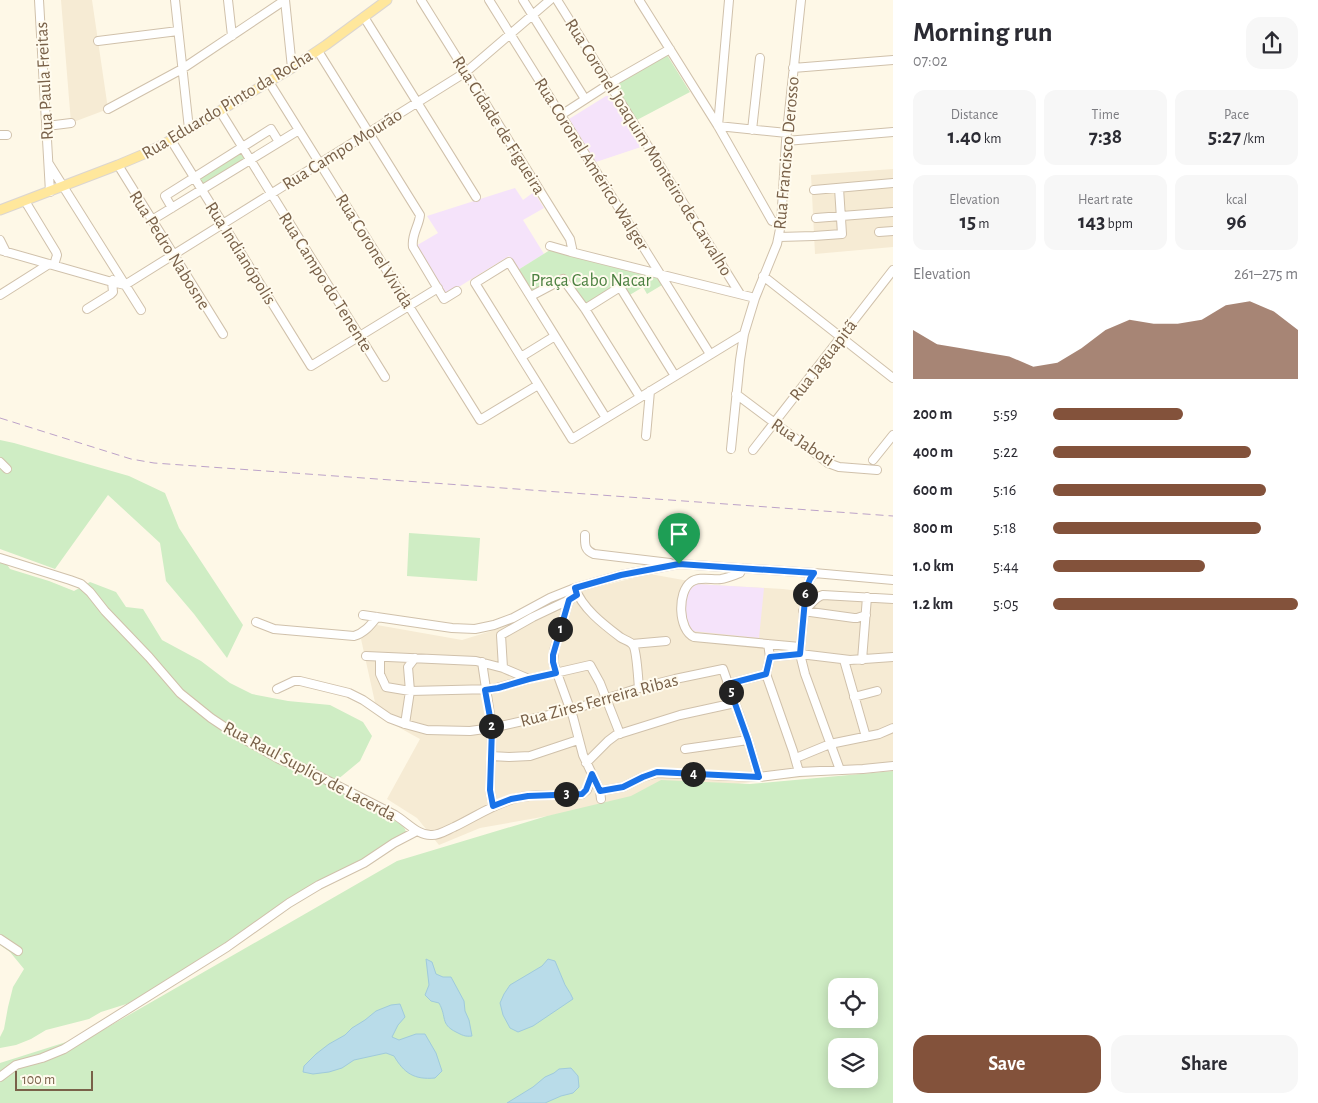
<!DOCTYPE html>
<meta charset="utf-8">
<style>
:root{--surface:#fff;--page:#f7f7f7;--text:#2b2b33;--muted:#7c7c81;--accent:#83523b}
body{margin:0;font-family:"Alegreya Sans",sans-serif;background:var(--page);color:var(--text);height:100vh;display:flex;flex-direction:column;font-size:19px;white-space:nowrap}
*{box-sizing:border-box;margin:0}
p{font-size:16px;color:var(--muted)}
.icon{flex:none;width:28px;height:28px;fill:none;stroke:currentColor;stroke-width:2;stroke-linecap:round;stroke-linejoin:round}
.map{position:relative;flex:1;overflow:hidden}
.details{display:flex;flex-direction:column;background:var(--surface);width:425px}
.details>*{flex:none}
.buttons{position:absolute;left:828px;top:978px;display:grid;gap:10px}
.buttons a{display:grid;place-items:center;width:50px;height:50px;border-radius:10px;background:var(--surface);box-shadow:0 2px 12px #0003;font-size:25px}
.scale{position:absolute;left:15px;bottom:12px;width:78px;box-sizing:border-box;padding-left:5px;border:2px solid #796149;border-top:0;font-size:14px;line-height:18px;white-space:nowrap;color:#796149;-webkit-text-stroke:4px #fffbee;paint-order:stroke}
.pin{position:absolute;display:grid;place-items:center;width:42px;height:42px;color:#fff;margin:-51px -21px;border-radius:50% 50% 50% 0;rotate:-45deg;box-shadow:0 0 5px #0007}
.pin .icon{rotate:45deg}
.km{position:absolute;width:25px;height:25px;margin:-12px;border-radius:50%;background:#222;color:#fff;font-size:14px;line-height:25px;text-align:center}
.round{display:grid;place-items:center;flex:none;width:52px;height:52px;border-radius:15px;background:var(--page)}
.overview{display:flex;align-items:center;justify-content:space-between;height:85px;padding:0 20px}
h1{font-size:28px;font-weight:600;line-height:38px}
.metrics{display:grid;grid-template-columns:repeat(3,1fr);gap:8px;height:85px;padding:5px 20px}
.metrics div{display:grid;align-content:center;border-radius:12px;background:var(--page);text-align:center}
.metrics b{font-size:21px;font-weight:600}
.metrics small{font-size:14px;font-weight:400}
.metrics p{font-size:14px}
.chart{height:140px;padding:10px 20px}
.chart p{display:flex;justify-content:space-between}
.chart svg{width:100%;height:90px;margin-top:5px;fill:var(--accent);opacity:.7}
.primary-button{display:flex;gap:10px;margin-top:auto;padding:10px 20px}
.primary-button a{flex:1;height:58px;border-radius:15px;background:var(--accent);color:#fff;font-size:20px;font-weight:600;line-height:58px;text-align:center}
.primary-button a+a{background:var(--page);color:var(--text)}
ul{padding:0 20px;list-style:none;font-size:16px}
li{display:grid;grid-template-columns:80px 60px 1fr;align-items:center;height:38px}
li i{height:12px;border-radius:6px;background:var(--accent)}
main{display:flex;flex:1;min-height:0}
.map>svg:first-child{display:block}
.residential{fill:#f6ebd4}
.education{fill:#f5e3fa}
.green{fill:#cfedc4;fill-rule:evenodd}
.water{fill:#b9dce9;stroke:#9fcadc}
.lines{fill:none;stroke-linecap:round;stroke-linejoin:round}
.minor-casing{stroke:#d0c1ab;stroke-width:10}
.major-casing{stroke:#dcd6d0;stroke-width:11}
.minor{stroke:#fff;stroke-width:8}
.major{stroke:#ffe79c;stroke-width:9}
.rail{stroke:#bda3c9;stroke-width:1;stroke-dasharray:8 5;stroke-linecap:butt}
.route-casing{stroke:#fff;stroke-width:10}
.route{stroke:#1a73e8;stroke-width:6}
.labels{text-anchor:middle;stroke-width:4;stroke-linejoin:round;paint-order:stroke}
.street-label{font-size:18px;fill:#796149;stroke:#fffbee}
.park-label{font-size:18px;fill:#4b8040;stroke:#fffbee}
</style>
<main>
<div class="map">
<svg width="893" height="1103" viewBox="0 0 893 1103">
<rect width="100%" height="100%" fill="#fef8e7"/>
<path class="residential" d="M61,0H92L108,109L71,123Z
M893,169V247L815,254L811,175Z
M650,574L711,585L783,589L871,600L893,601V769L751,782L632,801L480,828L439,845L417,818L387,799L420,739L378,716L361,639L377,625L462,640L501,628L581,591Z"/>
<path class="education" d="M606,96H610L641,147L596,162L569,119Z
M515,188L523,200L534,192L544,208L523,220L544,254L518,270L509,256L444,296L414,247L438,233L427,216Z
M697,584L764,588L759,638L692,631L685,614V605L687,594L689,590Z"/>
<path class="green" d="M667,55L690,92L635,121L613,86Z
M241,151L246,160L203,187L198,178Z
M550,250L657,277L662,285L647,294L643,287L628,296L620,284L586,305L564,275L532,292L518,270Z
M0,440L14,443L129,476L165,493L179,528L243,625L227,658L194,614L166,581L160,543L108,495L55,569L0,549Z
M409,533L480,538L477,581L407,576Z
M0,554L10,569L49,581L74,591L90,582L116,592L126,607L143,609L162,640L201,661L230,683L252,694L288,701L330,705L363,722L372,736L360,761L331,785L348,797L400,823L405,829L406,832L383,846L369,856L136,1001L101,1012L89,1019L46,1030L31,1039L16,1045L0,1048V1037L4,1029L8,1007L13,987L24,969L10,952L0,945Z
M893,771V1103H0V1063L101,1031L397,861L547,816L631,796L661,780L750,784ZM836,986H869V1019H836ZM836,1046H869V1079H836Z"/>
<path class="water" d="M426,959L432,962L436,974L443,977H451L464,1001L465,1011L469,1020L472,1036C465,1037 462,1035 456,1032C440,1024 447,1017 439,1003L431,1001L425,995L429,985Z
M548,959L555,961C558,967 560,974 563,980C565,987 570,991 573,999L533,1026L518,1032L510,1028L503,1015L500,1003L504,994L510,985L542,966Z
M400,1004L405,1017L398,1025L392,1037L399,1040L416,1034H425L436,1053L442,1071L435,1078C414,1080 404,1073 394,1056L386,1053L354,1060L342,1068L329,1072L313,1074L303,1072L304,1066L316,1054L329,1044L345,1035L352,1028L365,1020L376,1011L391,1005Z
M571,1068L578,1076L579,1087L573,1093L561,1096L545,1103H507L533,1087L545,1077L554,1073L559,1069Z"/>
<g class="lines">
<defs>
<path id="minor" d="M39,0L50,192
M175,0L189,129
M228,0L232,36
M285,0L292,68
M421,0L570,239L572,248L571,252
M489,0L710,354
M523,0L585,99
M557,0L740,294
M639,0L718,126L772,221L781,224
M729,0L718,126L787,133
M364,17L476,197
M98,41L178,31
M318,51L420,215C419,226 411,235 413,247L444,299L457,291
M793,68L893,60
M269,82L480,420L538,385
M108,109L182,69L285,0
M220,111L385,377
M561,115L609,84L670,49
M47,126L71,123
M752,130L760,58
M0,135H7
M171,140L311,366L438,288
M786,141L893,132
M49,164L141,310
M118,165L223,334
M814,190L893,183
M25,201L56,252L57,255L54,265
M172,208L165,196L271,129L279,142
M816,218L893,212
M152,220L299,130
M879,232L893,231
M779,237L814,236L842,234L839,188
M0,240L6,252
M550,246L571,252L755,298
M0,250L112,282L125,285
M763,276L893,378
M125,285L466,72L550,0
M0,295L49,264
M531,296L563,279L585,309L640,397
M87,309L111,294L113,292L112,282L113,280
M585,309L620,287L675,376
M521,357L555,336
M736,394L828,463L839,467L877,470
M606,418L509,262L475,283L572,439C629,404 687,369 744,334
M646,436L650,391
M731,449L740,360L744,334L755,298L777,244L781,224L786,141L801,0
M753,450L893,270
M873,460L893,435
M0,462L7,469
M585,535C585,544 584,550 594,554L670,563
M0,558L70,580L81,584L90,592L105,611L149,657L180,693L211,718L235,734L279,759L305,769L395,815C407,822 418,836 432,835C440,835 447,830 454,827C473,818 492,805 513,799C536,792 560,797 582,794L587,790L592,774
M742,568L740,573C734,575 728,578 721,579C712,580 699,576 691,582C677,592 678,630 694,637L800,647
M814,573L810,579L806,589L800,654L805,674L840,770
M575,588C582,608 603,624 620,637C624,640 630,641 633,645C637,651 638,679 639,688
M569,600L554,651L553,662L573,717L583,755L600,791L601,799
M803,611C811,606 814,597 823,595L893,599
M803,611L854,618H857L866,615
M363,615L452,628L475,629L494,625L513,618L550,598L575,588L621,575L679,564L814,573L893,580
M256,622L274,629L354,636C364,633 370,626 377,617
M632,644L666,641
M768,644L770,657L766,674L793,751L799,772
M366,656L476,661L503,668L529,679
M380,657V674L386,687L410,691L493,689L529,679L590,665L600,683L620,734
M770,657L800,654L850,660L893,657
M844,660L866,737
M862,660L867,597
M482,662L492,728L490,790L493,806
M503,668L501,635L533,617L571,599
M728,684L766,674
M277,689L294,681H300L349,693L363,700L389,718L405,724L427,730L470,731L492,728L571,710L639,688L675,679L723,669L748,740L759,777
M854,697L877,691
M405,724L410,691L408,667L415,658
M685,749L748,740
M491,756L509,757L530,756L578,740
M796,758L830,744L879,734L893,728
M586,763L608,741L616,735L680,715L735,703
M600,791L623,787L643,777L657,773L759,777L799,772L863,769L893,766
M0,939L18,951
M0,1077L16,1065L42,1058L64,1049L227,947L289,903L319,885L364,863L394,843L417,831"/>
<path id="major" d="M0,210L118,165L144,154L164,144L292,68L326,45L387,0"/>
</defs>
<use href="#minor" class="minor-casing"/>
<use href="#major" class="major-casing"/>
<use href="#minor" class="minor"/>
<use href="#major" class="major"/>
<path class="rail" d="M0,418L131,459L154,463L893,516"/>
</g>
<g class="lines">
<defs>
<path id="route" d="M679,564L814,573L810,579L806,589L800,654L770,657L766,674L728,684L748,740L759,777L657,772L643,777L623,787L600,791L592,774L586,790L582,794L528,796L511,799L493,806L490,790L492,728L485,690L498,688L529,679L556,673L553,662V655L569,600L577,595L575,588L621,575Z"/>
</defs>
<use href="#route" class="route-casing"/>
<use href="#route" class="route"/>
</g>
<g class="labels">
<g class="street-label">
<text transform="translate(44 81) rotate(-93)" y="6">Rua Paula Freitas</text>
<text transform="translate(227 104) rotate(-31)" y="6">Rua Eduardo Pinto da Rocha</text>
<text transform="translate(499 125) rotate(58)" y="6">Rua Cidade de Figueira</text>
<text transform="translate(649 147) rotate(58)" y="6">Rua Coronel Joaquim Monteiro de Carvalho</text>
<text transform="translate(342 149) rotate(-32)" y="6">Rua Campo Mourão</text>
<text transform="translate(786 153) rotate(-85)" y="6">Rua Francisco Derosso</text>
<text transform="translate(592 164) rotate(58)" y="6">Rua Coronel Américo Walger</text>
<text transform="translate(170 250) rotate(58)" y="6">Rua Pedro Nabosne</text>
<text transform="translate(375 251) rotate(58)" y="6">Rua Coronel Vivida</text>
<text transform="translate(241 253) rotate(58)" y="6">Rua Indianópolis</text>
<text transform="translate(326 282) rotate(58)" y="6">Rua Campo do Tenente</text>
<text transform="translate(823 360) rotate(-52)" y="6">Rua Jaguapitã</text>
<text transform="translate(803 442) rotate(34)" y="6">Rua Jaboti</text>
<text transform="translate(599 700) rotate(-15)" y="6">Rua Zires Ferreira Ribas</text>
<text transform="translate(310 771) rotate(28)" y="6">Rua Raul Suplicy de Lacerda</text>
</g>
<g class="park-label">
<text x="591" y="286">Praça Cabo Nacar</text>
</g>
</g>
</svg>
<div class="buttons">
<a><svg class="icon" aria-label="locate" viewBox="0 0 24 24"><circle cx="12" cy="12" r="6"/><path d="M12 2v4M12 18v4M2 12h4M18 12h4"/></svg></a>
<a><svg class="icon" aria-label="layers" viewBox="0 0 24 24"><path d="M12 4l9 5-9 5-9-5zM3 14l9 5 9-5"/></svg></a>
</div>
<div class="scale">100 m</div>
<div class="pin" style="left:679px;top:564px;background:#1e9e55"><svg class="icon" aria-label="arrive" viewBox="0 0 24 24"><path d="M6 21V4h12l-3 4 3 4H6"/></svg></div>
<b class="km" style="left:560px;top:629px">1</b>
<b class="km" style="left:491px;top:726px">2</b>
<b class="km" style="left:566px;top:794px">3</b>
<b class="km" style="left:693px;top:774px">4</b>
<b class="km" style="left:731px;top:692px">5</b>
<b class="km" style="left:805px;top:594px">6</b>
</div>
<section class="details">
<div class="overview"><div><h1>Morning run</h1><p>07:02</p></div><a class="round"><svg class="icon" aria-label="share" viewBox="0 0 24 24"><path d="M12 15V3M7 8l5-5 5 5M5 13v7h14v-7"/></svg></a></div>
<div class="metrics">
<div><p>Distance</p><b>1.40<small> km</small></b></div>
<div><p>Time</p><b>7:38</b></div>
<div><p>Pace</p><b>5:27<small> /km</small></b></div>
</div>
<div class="metrics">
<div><p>Elevation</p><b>15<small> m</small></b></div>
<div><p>Heart rate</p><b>143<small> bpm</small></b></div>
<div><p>kcal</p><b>96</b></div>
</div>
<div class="chart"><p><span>Elevation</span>261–275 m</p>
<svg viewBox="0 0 160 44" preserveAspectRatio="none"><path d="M0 44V20L10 27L20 29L30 31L40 33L50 38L60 36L70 29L80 20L90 15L100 17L110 17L120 15L130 8L140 6L150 11L160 20V44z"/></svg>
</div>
<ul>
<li><b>200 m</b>5:59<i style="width:53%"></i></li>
<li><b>400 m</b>5:22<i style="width:81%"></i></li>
<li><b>600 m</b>5:16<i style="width:87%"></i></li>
<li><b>800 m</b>5:18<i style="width:85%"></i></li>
<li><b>1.0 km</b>5:44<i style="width:62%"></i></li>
<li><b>1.2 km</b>5:05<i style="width:100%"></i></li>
</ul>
<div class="primary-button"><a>Save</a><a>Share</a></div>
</section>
</main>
